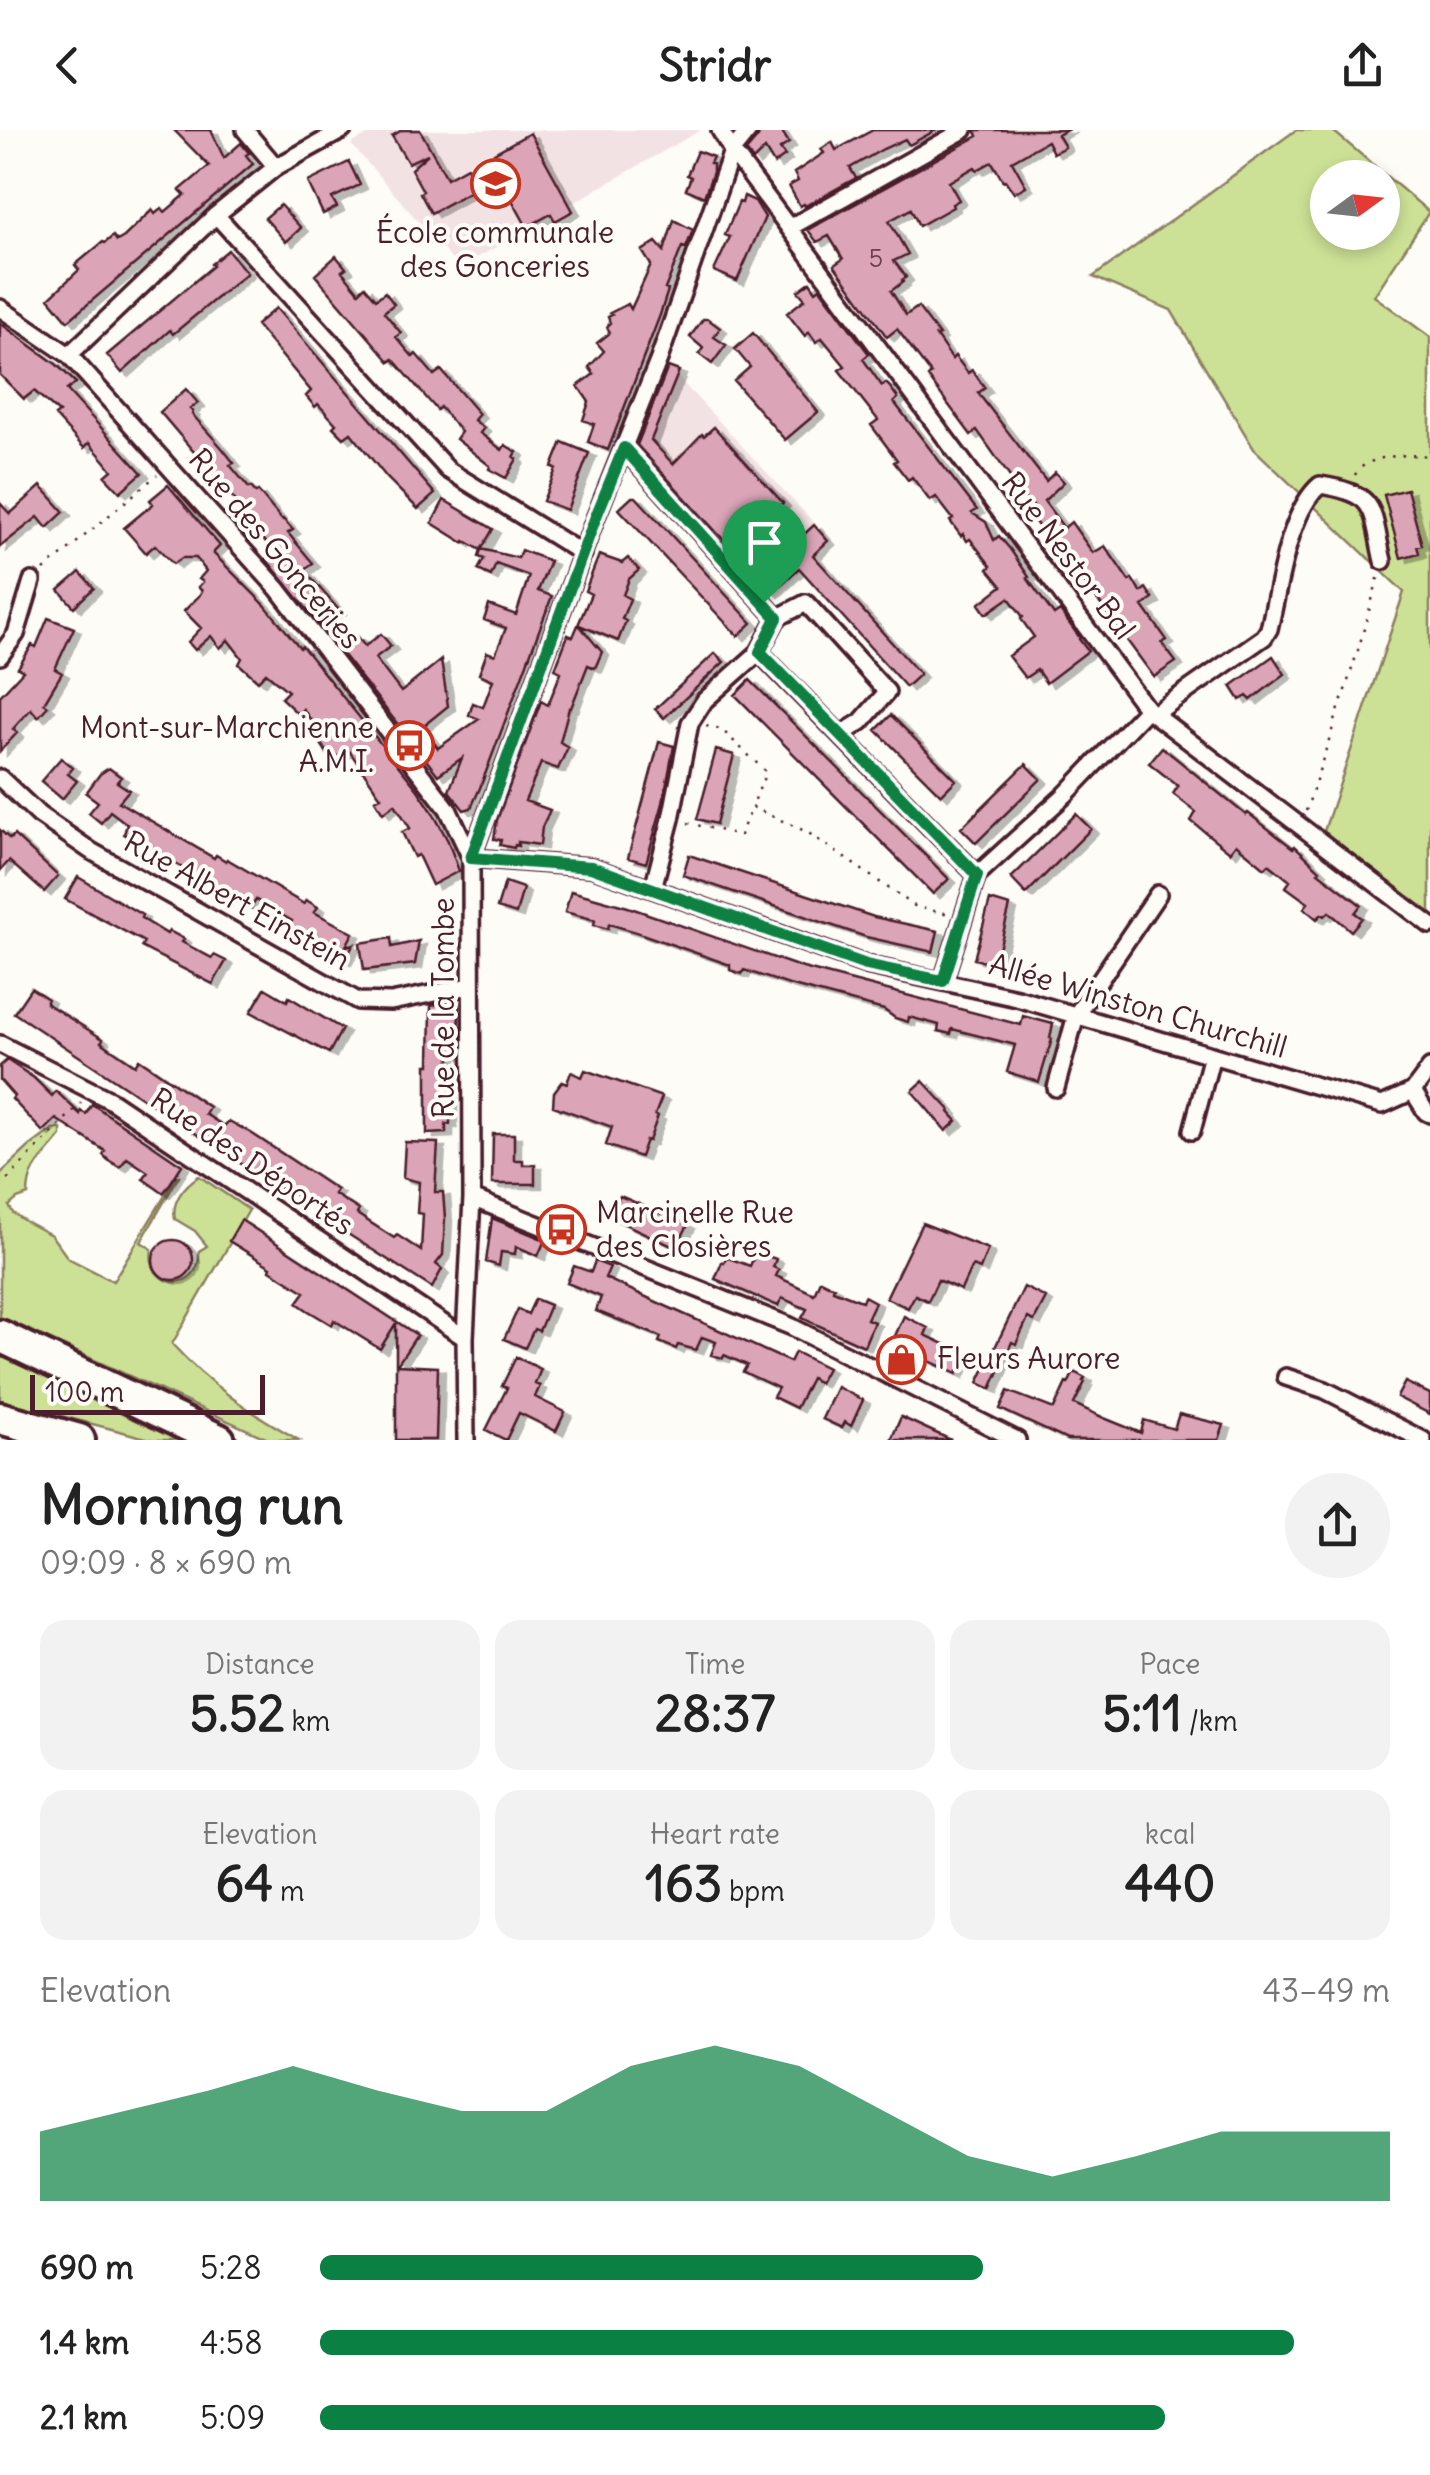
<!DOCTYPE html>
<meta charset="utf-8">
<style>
:root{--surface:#fff;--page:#f2f2f2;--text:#222;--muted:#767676;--accent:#0b8043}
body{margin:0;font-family:Delius,sans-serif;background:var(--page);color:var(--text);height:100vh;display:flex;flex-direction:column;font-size:38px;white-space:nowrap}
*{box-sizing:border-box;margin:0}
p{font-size:32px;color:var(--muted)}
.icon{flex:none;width:55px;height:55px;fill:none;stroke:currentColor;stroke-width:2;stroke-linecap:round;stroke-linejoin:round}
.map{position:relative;height:1310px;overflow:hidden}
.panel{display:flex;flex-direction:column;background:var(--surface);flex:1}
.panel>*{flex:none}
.needle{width:65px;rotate:75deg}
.buttons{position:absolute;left:1310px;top:30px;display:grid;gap:20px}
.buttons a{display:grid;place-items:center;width:90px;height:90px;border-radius:50%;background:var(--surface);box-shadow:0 5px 15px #0003;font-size:50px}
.scale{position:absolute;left:30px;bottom:25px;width:235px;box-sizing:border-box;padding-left:10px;border:5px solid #4a1f2b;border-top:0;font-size:28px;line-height:35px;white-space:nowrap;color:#4a1f2b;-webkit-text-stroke:8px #fdfcf7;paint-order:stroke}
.pin{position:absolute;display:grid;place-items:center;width:85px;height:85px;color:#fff;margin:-102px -42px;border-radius:50% 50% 50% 0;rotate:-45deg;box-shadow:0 0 10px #0007}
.pin .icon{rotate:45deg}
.round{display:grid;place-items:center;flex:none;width:105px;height:105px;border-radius:52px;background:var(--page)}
.headline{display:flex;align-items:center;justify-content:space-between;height:170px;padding:0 40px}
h1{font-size:55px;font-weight:800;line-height:75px}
.figures{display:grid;grid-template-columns:repeat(3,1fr);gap:15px;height:170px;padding:10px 40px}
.figures div{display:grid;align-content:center;border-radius:25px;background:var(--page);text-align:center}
.figures b{font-size:50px;font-weight:800}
.figures small{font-size:28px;font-weight:400}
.figures p{font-size:28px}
.chart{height:280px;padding:20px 40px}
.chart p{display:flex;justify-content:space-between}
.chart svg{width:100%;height:180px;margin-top:10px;fill:var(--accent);opacity:.7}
ul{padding:0 40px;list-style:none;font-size:32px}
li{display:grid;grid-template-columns:160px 120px 1fr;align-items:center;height:75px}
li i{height:25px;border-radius:12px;background:var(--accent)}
header{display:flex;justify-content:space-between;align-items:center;height:130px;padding:0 40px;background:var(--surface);font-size:45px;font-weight:800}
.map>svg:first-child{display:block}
.built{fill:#f3e2e4}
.green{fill:#cde196;stroke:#8c8060;stroke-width:2.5;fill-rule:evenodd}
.building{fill:#dba4b7;stroke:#4a1f2b;stroke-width:2.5;filter:url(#shadow)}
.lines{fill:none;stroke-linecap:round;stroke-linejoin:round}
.minor-casing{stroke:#4a1f2b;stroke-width:22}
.motorway-casing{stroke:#4a1f2b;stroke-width:38}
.path{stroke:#4a1f2b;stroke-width:2.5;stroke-dasharray:2.5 8;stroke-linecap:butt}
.minor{stroke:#fdfcf7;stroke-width:15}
.motorway{stroke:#fdfcf7;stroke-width:30}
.route-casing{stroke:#fff;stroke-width:20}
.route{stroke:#0b8043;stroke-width:12}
.labels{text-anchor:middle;stroke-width:8;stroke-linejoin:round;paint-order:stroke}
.number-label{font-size:25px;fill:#6e404e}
.poi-label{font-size:30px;fill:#4a1f2b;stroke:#fdfcf7;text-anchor:start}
.street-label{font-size:30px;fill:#4a1f2b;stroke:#fdfcf7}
</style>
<header><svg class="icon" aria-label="back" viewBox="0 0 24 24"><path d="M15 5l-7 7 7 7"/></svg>Stridr<svg class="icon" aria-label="share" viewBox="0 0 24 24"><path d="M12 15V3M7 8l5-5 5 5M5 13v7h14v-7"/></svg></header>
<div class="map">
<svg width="1430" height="1310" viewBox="0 0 1430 1310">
<defs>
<filter id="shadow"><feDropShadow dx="7" dy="4" stdDeviation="0" flood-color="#0004"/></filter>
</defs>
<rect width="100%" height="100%" fill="#fdfcf7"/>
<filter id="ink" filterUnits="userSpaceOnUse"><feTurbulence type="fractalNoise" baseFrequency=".01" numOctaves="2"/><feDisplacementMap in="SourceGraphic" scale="20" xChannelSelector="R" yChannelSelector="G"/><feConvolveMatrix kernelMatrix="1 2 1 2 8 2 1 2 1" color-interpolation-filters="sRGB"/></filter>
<g filter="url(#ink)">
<path class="built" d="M376,0H701L459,138L351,14Z
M668,237L830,410L764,472L634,319Z"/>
<path class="green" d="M1296,0H1332L1429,82L1374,166L1430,207V787L1324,701L1404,462L1254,319L1171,180L1093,147ZM1328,48H1382V102H1328Z
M53,999H61V1006C45,1027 28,1037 28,1065L17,1069L9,1076L13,1083L23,1090L51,1105L68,1128L113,1151L177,1046H179L141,1112L152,1119C145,1161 202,1164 199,1121L207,1116L195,1101L175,1089C171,1071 185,1055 199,1046L249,1080L172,1214C209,1255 251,1283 299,1310H270L0,1187V1044L29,1017Z
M0,1215L192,1310H154L0,1270Z"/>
<path class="building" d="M174,0H211L224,28L241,13L249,23L246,25L253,34L68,191L49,168L79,140L75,135L103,112L105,113L113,106L117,111L124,107L152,80L155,84L162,78L165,82L185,65L180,60L209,36Z
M402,0H420L447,48L467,37L478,57L431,83L420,63L423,61L411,39L428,24L408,33L392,6Z
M760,0H781L789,13L780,19L785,26L774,34L765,19L753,31L746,21L758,7Z
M873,0H936L909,15L905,9L883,19L850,38L856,48L805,76L804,74L800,76L789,56L798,51L794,43L824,23L821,19L832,12L836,20Z
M975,0H1067L1058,5L1065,17L1053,23L1047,11L1012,31L1026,56L1014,63L1005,50L1003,51L992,32L977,40L975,37L949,52L959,70L952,74L953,77L919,96L911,79L889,91L908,124L894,131L906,147L902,150L903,152L891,161L906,185L918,177L939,205L936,206L952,229L955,226L968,243L972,240L985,258L978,263L1046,351L1055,342L1064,352L1044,371L1064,398L1071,392L1093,423L1105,416L1129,451L1132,449L1141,462L1146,458L1153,469L1143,476L1167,510L1162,513L1176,532L1154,547L1090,460L1075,441H1071L1030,385L1037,380L1026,370L977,300L971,305L928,247L931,244L897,199L887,207L834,135L843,129L829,106L817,112L808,100L978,6Z
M530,3L573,81L555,91L551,84L527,97L494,37L499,34L494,23Z
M697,21L713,27L710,33L713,34V42L704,67L686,59L691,47L687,45Z
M349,32L360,55L332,68L337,77L323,84L308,52Z
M744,66L755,71L765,87L737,151L714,141L730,107L725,105L739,72L742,73Z
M280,75L301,98L286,112L265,88Z
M674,90L693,100L686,118L682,117L665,159L668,160L660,185L608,320L588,312L594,294L583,290L589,272L578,256L594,244L589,237L604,221L597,213L610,203L607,197L610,193L608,187L612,185L610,183L628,174L631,179L651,135L642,121L656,112L664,121Z
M228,120L247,143L173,204L170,200L122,243L107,225L213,136L211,134Z
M336,126L346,138L342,141L359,162L365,156L376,169L385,162L394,174L384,182L401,203L396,207L413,227L416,224L434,245L441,240L479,284L474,290L484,298L480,303L502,320L505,315L517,322L514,327L517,329L506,348L489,339L490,336L456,309L461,302L440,277L437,280L393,229L390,232L315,145Z
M810,152L816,161L820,158L869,224L863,229L882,256L886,253L890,257L898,268L894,272L977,380L972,383L986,392L994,410L999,406L1010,419L1029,447L1027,448L1054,485L1060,481L1080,508L1079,509L1088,521L1046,553L1037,540L1025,548L1008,526L1034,507L1021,489L1023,487L1009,468L986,484L979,474L1002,456L988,439L991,436L970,409L967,411L963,404L961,406L950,391L953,389L936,367L930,371L912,347L908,350L894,332L897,330L871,295L878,290L839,240L845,236L822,208L816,212L809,202L805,206L787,183L805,169L798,161Z
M276,178L435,364L418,379L387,348L351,303L344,308L333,297L336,294L318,274L315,277L306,266L311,261L256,195Z
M703,189H708L720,198L714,207L726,215L712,234L699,224L703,218L690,207Z
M0,193L56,234L76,253L67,260L142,343L120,362L105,346L112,340L105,331L89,313L84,318L55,286L59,283L34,261L24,269L0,245Z
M753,203L818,282L785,310L734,251L750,237L735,219Z
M668,237L679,241L651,310L673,334L702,304L704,306L714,297L783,373L758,397L783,424L814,395L828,411L813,425L920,544L906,557L799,438L772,463L637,315Z
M186,259L198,273L190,279L193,282L192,284L223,319L234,333L230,335L249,358L251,357L256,363L258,361L282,390L283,389L293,400L288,403L313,433L304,440L339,480L319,494L266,429L274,422L252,395L243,383L245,382L160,282Z
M562,312L589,323L567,380L543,371L556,339L552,337Z
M168,355L220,416L213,423L265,475L300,518L302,516L418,660L432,681L448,711L459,741L432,755L418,725L414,727L402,702L410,698L395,674L383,683L375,670L381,667L348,619L332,631L318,609L322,606L303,579L298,584L281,568L288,561L266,543L258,551L239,534L242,528L228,510L220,518L211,506L195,520L188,512L201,498L184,481L199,466L202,461L198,457L203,452L199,449L206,441L196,428H182L173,434L155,415L146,423L124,398L153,374L150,370Z
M41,356L64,382L47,398L38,387L0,417V373L10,384Z
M1407,359L1422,415L1417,416L1419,423L1401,428L1384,365Z
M632,367H636L752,493L738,506L619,379Z
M444,370L493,399L481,420L465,411L464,413L432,393Z
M481,419L518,428L521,420L550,431L538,461L552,466L480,658L471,678L464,680L449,661L462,628L438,645L339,520L356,506L365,516L381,504L391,516L375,528L401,562L441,530L448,576L422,597L438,618L479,589L469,585L473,573L483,577L493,550L479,544L487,522L495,525L506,498L484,490L489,475L516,485L529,446L496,434L491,446L478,440L484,429L479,427Z
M599,425L622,433L628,428L639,440L629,449L623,465L630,469L622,489L626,491L618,511L579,495L602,522L595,538L588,535L571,578H569L560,612L568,617L558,639L541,633L525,671L550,680L542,697L540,715L518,712V716L515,715L514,718L500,715L501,710L494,709L497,690L541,571L548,575L561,542L555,539L568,505L573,507L591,464L585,461Z
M80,442L94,458L74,477L59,460Z
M48,488L74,498L55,539L62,543L44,573L48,576L38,587L31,579L13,599L17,603L0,621V566L23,541L18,538L32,515L36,517Z
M715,523L724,532L664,588L655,579Z
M1273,526L1285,544L1251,570L1247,566L1240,570L1231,556Z
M750,550L949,749L933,764L735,565Z
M891,585L956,650L941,665L876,600Z
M659,612L674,616L663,673L646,733L628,728Z
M1162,617L1246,685L1248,683L1293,718L1295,716L1320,740L1318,742L1361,775L1355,783L1362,788L1351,801L1329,782L1325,786L1322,784L1317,789L1304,778L1308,773L1286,757L1290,751L1269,734L1265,738L1236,714L1230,722L1191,691L1196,682L1173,664L1178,656L1149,633Z
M716,620L734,625L716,694L697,689Z
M61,628L73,638L68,644L77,651L62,669L41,651Z
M1026,634L1041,649L976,713L961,698Z
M109,638L121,647L117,652L129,660L119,672L214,728L216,725L226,731L227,729L304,774L306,770L318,777L314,782L353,803L346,816L354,814L344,831L288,798L292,791L256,770L251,778L124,704L127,694L110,681L101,693L89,683L98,672L86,663L100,644Z
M1076,684L1091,699L1026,764L1011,748Z
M0,700L10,709L14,705L58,746L44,762L9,731L0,741Z
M689,725L874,787L938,801L933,822L866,807L683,745Z
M78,747L142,785L141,788L167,804L169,801L184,809L182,812L212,828L214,825L226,831L213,854L141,817L144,812L65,769Z
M505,752L523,758L516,784L497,778Z
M571,761L628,777L803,838L1021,895L1023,886L1053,894L1050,908L1052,909L1039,952L1007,942L1015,915L952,899L951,904L938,901L939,895L909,887L908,892L895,888L884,880L789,855L744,840L742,844L730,840V835L636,802L609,794L608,799L594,795L595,790L565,782Z
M990,770L1010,776L995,835L974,829Z
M391,808L392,817L419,811L415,834L364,840L360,813Z
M31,858L48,869L46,873L103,909L101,912L135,935L139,929L209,977L205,984L224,996L229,991L251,1003L337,1060L334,1064L359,1080L357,1084L394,1108L397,1105L421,1121L423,1084L417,1083L419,1052L403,1048L405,1012L438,1013L435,1062H443L445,1088L443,1125L436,1134L442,1139L432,1158L329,1092L331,1089L286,1059L284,1061L255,1043L14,883Z
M265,858L287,871L289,867L342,899L329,923L251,882Z
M442,873H459L458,924H450V994H446V1003L427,1004V935H430L431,876Z
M7,930L34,948L52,966L56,961L80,984L81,981L86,984L92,974L182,1035L168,1057L163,1063L143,1049L148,1042L127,1028L120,1037L108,1030L103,1025L105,1021L56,989L43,1002L12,969L14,966L0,950V936Z
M585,940L662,967L655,985L658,986L649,1011L646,1010L640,1027L606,1015L612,997L553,976L554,962L562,951L567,953L571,942L582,947Z
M923,951L950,980L949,982L957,991L946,1001L912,961Z
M493,1004H514V1030H523V1035H535V1054H492Z
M620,1066L660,1083V1081L688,1095L676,1118L610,1087Z
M492,1088L545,1110L538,1126L516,1116L515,1124L501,1122L499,1136L486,1132Z
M241,1090L417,1205L397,1235L438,1237L436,1310H396V1193L380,1219L334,1190L332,1195L307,1180L297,1173L305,1162L270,1140L271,1137L229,1111Z
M922,1093L988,1119L980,1139L972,1136L961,1160L938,1150L928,1171L915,1165L908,1178L886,1168Z
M153 1130a20 20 0 1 1 40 0a20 20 0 1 1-40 0Z
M756,1122L776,1129L773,1137L779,1140L776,1146L814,1164L820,1150L834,1157L833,1160L859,1170L862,1171L864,1166L875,1172L867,1189L874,1192L864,1216L802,1188L807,1179L782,1168L778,1176L715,1149L722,1132L724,1133L726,1127L750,1136Z
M595,1131L610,1137L605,1148L659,1173L790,1232L795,1222L827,1238L819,1253L811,1248L796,1278L773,1267L778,1258L743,1242L747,1235L724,1225L723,1228L711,1225L716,1212L702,1207L696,1220L678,1215L676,1219L659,1212L661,1207L596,1181L601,1167L567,1153L574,1136L591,1142Z
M1024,1157L1046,1168L1034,1191L1028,1188L1016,1214L1012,1212L991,1259L978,1253Z
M535,1169L550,1175L539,1201L534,1199L525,1218L504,1209L518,1179L528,1184Z
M904,1186L928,1198L925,1205L966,1224L957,1244L916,1225L910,1237L886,1226Z
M516,1227L541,1239L535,1254L540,1256L535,1267L565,1282L556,1301L519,1283L506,1310L486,1300L507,1258L502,1256Z
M1074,1242L1085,1248L1083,1251L1085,1252L1074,1274L1104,1288L1141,1303L1144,1290L1174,1299L1179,1284L1224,1295L1219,1310H1067L1000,1279L1008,1261L1054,1279L1066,1253L1068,1254Z
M1405,1252L1430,1264V1284L1397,1267Z
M837,1257L863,1270L851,1296L845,1292L842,1298L822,1289Z
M901,1287L951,1310H891Z"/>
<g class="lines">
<defs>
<path id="minor" d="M245,0L276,37
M720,0L732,21L1147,579L1430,795
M216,85L448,340L583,424
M789,98L964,0
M0,178L69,225L278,459L448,679L471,728
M69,225L216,85L276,37L343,0
M624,318L777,488
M777,488L806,473L887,562L861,592L840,605
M759,522L977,745
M0,526L16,504L32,451
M1154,584L1264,507L1269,499C1279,458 1288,382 1320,355C1379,364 1371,379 1383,431
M0,648L39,685L91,721L358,871L391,872L470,856
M471,728L591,737L866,835L1017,868L1382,975L1413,961L1426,982L1430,984
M653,758L671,689L690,593L705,570L759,522L777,488
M943,851L977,745L1065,665L1147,579
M0,914L110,970L465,1208
M1056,958L1076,885L1158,764
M1413,961L1430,938
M1192,1001L1212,925
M472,1068L790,1196L1017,1310
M1286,1247L1325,1260L1423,1310
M466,1310L465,1208L472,1068L471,728L595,389L659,229L732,21L749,0"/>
<path id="motorway" d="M0,1206L219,1310
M0,1288L79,1310"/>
</defs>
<use href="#minor" class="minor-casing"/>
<use href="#motorway" class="motorway-casing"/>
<path class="path" d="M1355,345C1366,324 1408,324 1430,326
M44,440L157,345
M706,596L721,599L766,642L752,677L807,702L916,777L949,784
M1306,681L1359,517L1379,445
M688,693L740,705L751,679
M0,1057L81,973"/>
<use href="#minor" class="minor"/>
<use href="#motorway" class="motorway"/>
</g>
</g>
<g class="lines" filter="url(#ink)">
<defs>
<path id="route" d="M624,318L777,488L760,522L977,745L943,851L866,835L591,737L471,728L595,389Z"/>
</defs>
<use href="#route" class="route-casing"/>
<use href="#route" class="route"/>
</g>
<defs>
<symbol id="school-ring" viewBox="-11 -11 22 22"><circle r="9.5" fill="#fdfcf7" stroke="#c8321e" stroke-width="1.5"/><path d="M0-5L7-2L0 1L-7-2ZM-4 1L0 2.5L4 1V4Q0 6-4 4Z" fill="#c8321e"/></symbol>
<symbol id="bus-ring" viewBox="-11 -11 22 22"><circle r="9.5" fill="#fdfcf7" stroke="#c8321e" stroke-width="1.5"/><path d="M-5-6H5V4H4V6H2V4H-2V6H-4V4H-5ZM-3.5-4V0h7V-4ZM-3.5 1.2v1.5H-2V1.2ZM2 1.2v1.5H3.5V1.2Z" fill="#c8321e"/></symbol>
<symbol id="shop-ring" viewBox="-11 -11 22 22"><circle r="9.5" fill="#fdfcf7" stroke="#c8321e" stroke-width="1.5"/><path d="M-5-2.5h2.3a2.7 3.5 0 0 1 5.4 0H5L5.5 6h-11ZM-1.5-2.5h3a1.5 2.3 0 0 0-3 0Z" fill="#c8321e"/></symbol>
</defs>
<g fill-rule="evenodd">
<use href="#school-ring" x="468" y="26" width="55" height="55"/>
<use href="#bus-ring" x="382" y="588" width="55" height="55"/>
<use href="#bus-ring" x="534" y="1072" width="55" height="55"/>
<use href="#shop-ring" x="874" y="1202" width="55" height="55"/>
</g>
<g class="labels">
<g class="number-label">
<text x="876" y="137">5</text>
</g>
<g class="poi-label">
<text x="495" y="113" text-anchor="middle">École communale<tspan x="495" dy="34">des Gonceries</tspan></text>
<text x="374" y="608" text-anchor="end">Mont-sur-Marchienne<tspan x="374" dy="34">A.M.I.</tspan></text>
<text x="596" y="1093">Marcinelle Rue<tspan x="596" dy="34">des Closières</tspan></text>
<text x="937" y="1239">Fleurs Aurore</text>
</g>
<g class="street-label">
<text transform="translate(275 419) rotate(50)" y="10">Rue des Gonceries</text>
<text transform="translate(1068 426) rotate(53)" y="10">Rue Nestor Bal</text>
<text transform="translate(237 771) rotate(29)" y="10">Rue Albert Einstein</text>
<text transform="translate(1138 876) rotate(16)" y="10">Allée Winston Churchill</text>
<text transform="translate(444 878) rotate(-90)" y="10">Rue de la Tombe</text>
<text transform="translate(252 1032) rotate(34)" y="10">Rue des Déportés</text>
</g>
</g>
</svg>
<div class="buttons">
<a><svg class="needle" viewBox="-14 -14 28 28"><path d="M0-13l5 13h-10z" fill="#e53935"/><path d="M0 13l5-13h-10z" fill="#767676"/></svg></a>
</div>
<div class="scale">100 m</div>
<div class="pin" style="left:764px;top:472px;background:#1e9e55"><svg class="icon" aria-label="arrive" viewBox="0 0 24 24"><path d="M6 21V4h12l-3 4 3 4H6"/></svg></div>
</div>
<section class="panel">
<div class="headline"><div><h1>Morning run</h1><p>09:09 · 8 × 690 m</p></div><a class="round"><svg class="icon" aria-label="share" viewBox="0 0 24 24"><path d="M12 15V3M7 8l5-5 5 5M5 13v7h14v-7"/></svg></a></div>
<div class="figures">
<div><p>Distance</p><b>5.52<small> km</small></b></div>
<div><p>Time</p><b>28:37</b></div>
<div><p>Pace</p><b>5:11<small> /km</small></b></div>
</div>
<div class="figures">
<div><p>Elevation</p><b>64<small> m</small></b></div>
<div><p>Heart rate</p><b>163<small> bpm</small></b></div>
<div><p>kcal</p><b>440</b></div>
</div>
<div class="chart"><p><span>Elevation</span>43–49 m</p>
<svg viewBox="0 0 160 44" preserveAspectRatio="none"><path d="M0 44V27L10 22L20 17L30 11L40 17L50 22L60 22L70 11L80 6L90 11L100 22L110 33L120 38L130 33L140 27L150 27L160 27V44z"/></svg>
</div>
<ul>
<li><b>690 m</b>5:28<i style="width:62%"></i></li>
<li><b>1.4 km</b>4:58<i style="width:91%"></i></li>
<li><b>2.1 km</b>5:09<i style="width:79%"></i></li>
</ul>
</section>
